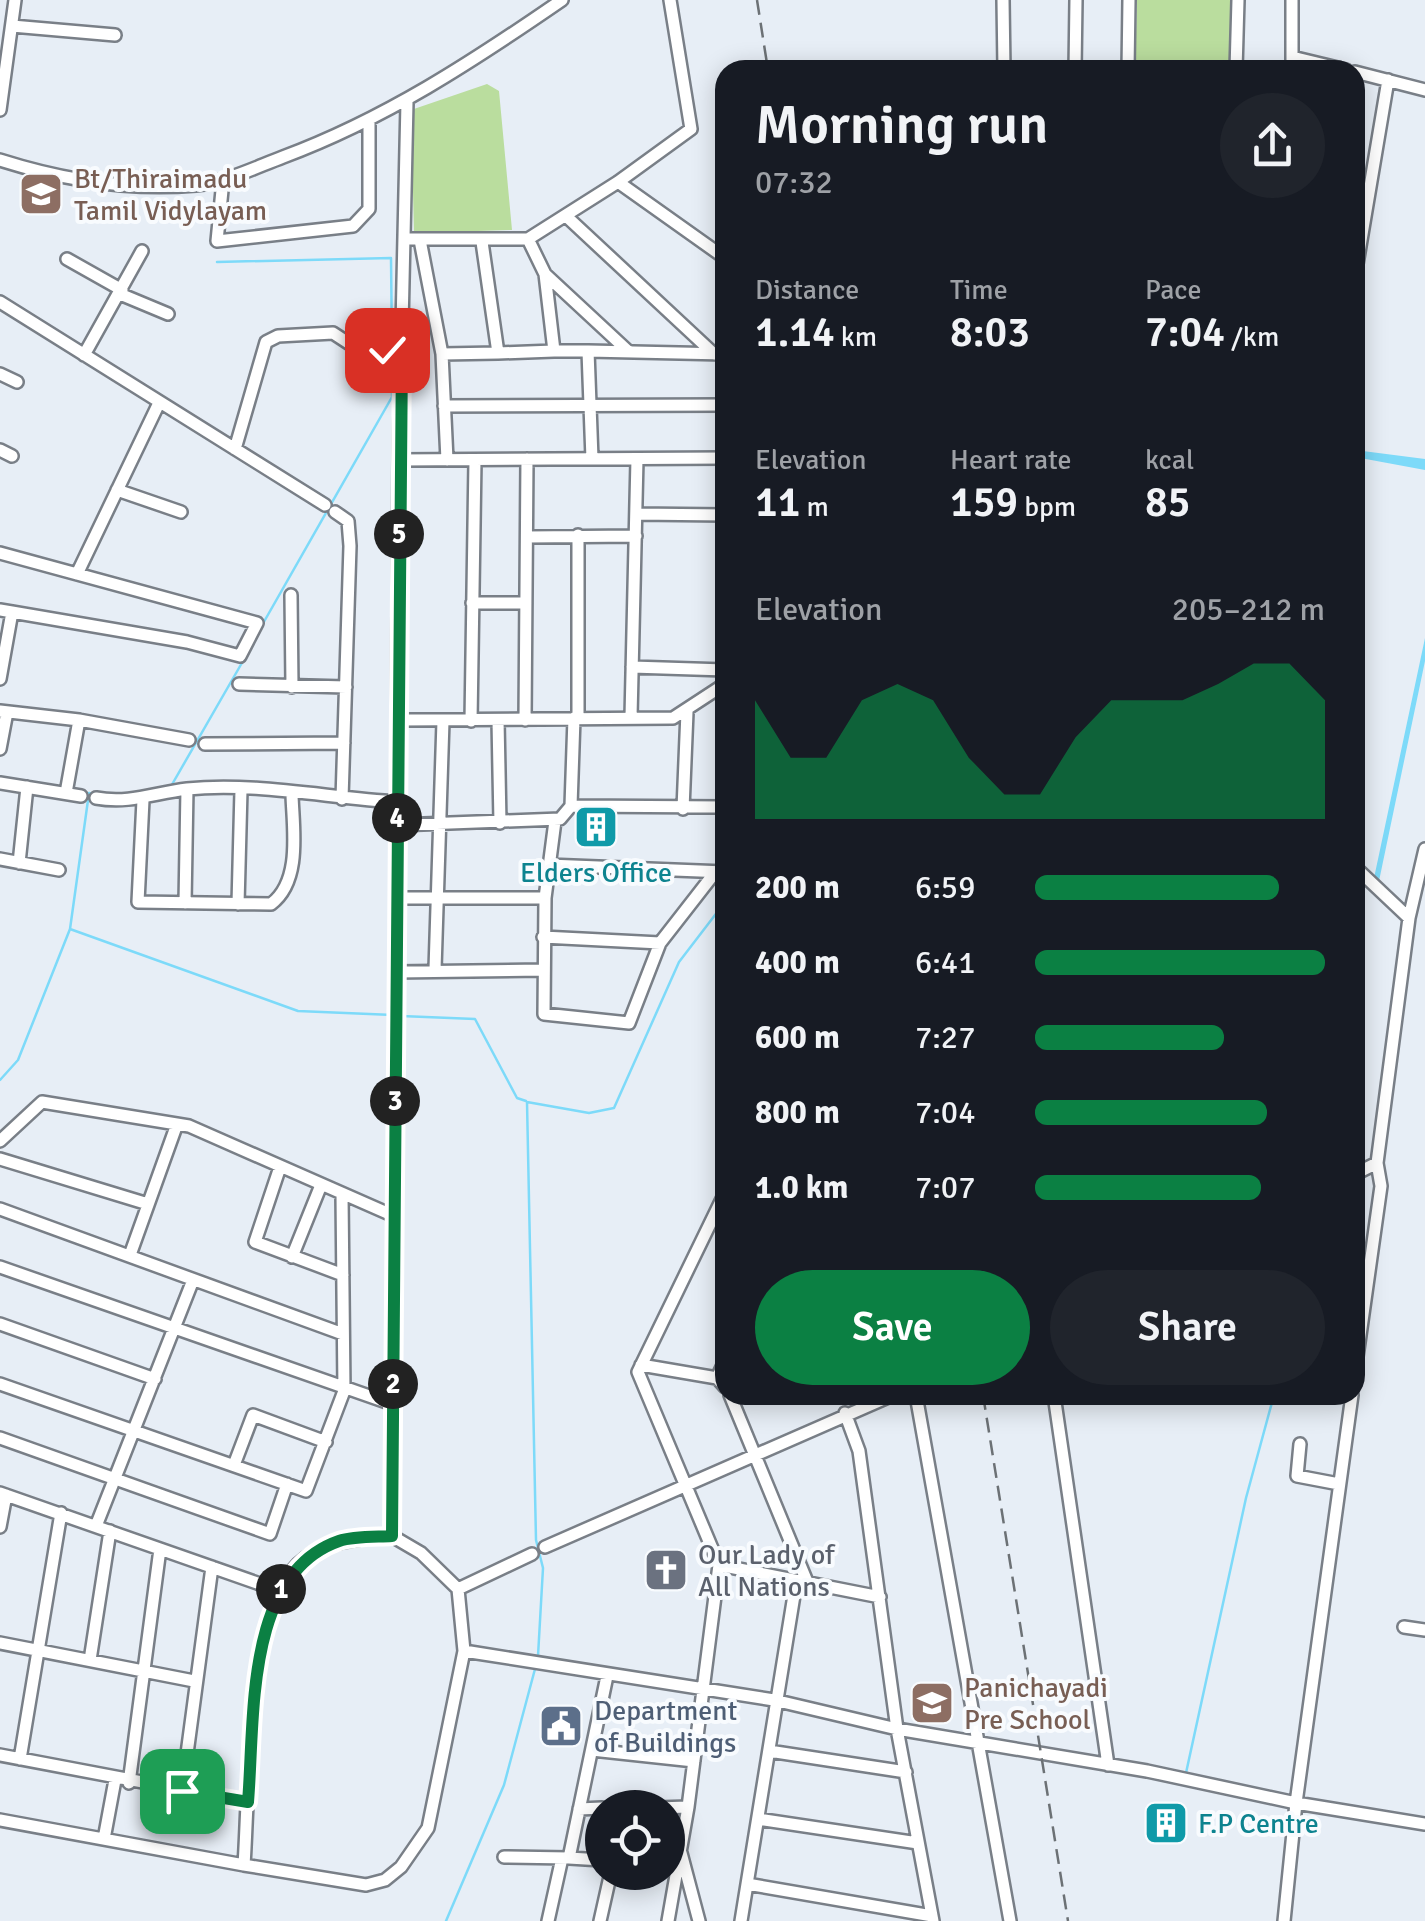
<!DOCTYPE html>
<meta charset="utf-8">
<style>
:root{--surface:#171b24;--page:#20242c;--text:#f1f3f6;--muted:#9ea1a6;--accent:#0b8043}
body{margin:0;font-family:Signika,sans-serif;background:var(--page);color:var(--text);height:100vh;display:flex;flex-direction:column;font-size:38px;white-space:nowrap}
*{box-sizing:border-box;margin:0}
p{font-size:32px;color:var(--muted)}
.icon{flex:none;width:55px;height:55px;fill:none;stroke:currentColor;stroke-width:2;stroke-linecap:round;stroke-linejoin:round}
.map{position:relative;flex:1;overflow:hidden}
.drawer{position:absolute;left:715px;top:60px;width:650px;height:1345px;display:flex;flex-direction:column;background:var(--surface);border-radius:30px;box-shadow:0 5px 25px #0003}
.drawer>*{flex:none}
.fabs{position:absolute;left:585px;top:1790px;display:grid;gap:20px}
.fabs a{display:grid;place-items:center;width:100px;height:100px;border-radius:50%;background:var(--surface);box-shadow:0 5px 25px #0003;font-size:50px}
.pin{position:absolute;display:grid;place-items:center;width:85px;height:85px;color:#fff;margin:-42px;border-radius:20px;box-shadow:0 5px 15px #0006}
.km{position:absolute;width:50px;height:50px;margin:-25px;border-radius:50%;background:#222;color:#fff;font-size:28px;line-height:50px;text-align:center}
.round{display:grid;place-items:center;flex:none;width:105px;height:105px;border-radius:52px;background:var(--page)}
.summary{display:flex;align-items:center;justify-content:space-between;height:170px;padding:0 40px}
h1{font-size:55px;font-weight:600;line-height:75px}
.figures{display:grid;grid-template-columns:repeat(3,1fr);gap:15px;height:170px;padding:10px 40px}
.figures div{display:grid;align-content:center}
.figures b{font-size:42px;font-weight:600}
.figures small{font-size:28px;font-weight:400}
.figures p{font-size:28px}
.chart{height:280px;padding:20px 40px}
.chart p{display:flex;justify-content:space-between}
.chart svg{width:100%;height:180px;margin-top:10px;fill:var(--accent);opacity:.7}
.action{display:flex;gap:20px;margin-top:auto;padding:20px 40px}
.action a{flex:1;height:115px;border-radius:60px;background:var(--accent);color:#fff;font-size:40px;font-weight:600;line-height:115px;text-align:center}
.action a+a{background:var(--page);color:var(--text)}
ul{padding:0 40px;list-style:none;font-size:32px}
li{display:grid;grid-template-columns:160px 120px 1fr;align-items:center;height:75px}
li i{height:25px;border-radius:12px;background:var(--accent)}
.map>svg:first-child{display:block}
.green{fill:#badd9e}
.water{fill:#7ddaf9}
.lines{fill:none;stroke-linecap:round;stroke-linejoin:round}
.stream{stroke:#7ddaf9;stroke-width:2.5}
.minor-casing{stroke:#797f87;stroke-width:16}
.minor{stroke:#fff;stroke-width:11}
.rail{stroke:#6c7175;stroke-width:2.5;stroke-dasharray:15 8;stroke-linecap:butt}
.route-casing{stroke:#fff;stroke-width:20}
.route{stroke:#0b8043;stroke-width:12}
.labels{text-anchor:middle;stroke-width:8;stroke-linejoin:round;paint-order:stroke}
.education-label{font-size:28px;fill:#785e54;stroke:#f8fbfe;text-anchor:start}
.culture-label{font-size:28px;fill:#0d838f;stroke:#f8fbfe}
.worship-label{font-size:28px;fill:#5b616d;stroke:#f8fbfe;text-anchor:start}
.service-label{font-size:28px;fill:#4e5e75;stroke:#f8fbfe;text-anchor:start}
</style>
<div class="map">
<svg width="1425" height="1921" viewBox="0 0 1425 1921">
<rect width="100%" height="100%" fill="#e7eef6"/>
<path class="green" d="M1137,0H1233L1231,70H1135Z
M487,84L499,91L512,230L414,233L411,110Z"/>
<path class="water" d="M1355,450L1425,459V470L1355,457Z
M1425,638V661L1379,881L1374,878Z"/>
<g class="lines">
<path class="stream" d="M217,262L391,258L392,347
M261,627L392,397V355
M170,788L243,661
M70,929L89,793L94,794
M401,1016L475,1019L517,1098L526,1101
M0,1080L18,1060L70,929L298,1011L393,1015
M538,1656L543,1568L536,1540L527,1102L589,1113L614,1108L679,962L725,902
M1186,1773L1246,1498L1274,1395
M446,1921L504,1785L535,1669"/>
<defs>
<path id="minor" d="M1003,0L1004,70
M12,26L115,35
M1292,57L1346,70
M1075,70L1076,0
M1128,70L1129,0
M1236,70L1238,0
M1292,70V0
M1355,72L1425,90
M0,110L15,0
M0,160C63,180 129,191 196,185C226,182 254,168 283,157C385,119 472,62 562,0
M223,180L217,241L353,226L369,209V120
M618,182L725,258
M566,216L714,354
M405,239H528L618,182L691,129L670,0
M528,239L545,274L554,351H588
M420,240L442,354L447,460
M482,242L498,353L554,351
M67,259L122,290
M545,274L629,352
M1355,276L1388,80
M120,294L168,314
M0,302L325,505
M442,354L498,353
M84,355L142,251
M0,374L17,382
M444,406L725,405
M235,449L266,342L278,336L333,333L359,350L402,353
M0,450L12,456
M592,459L588,351L725,354
M399,460L725,458
M117,490L181,512
M335,512L348,521L350,546L342,799
M636,514L725,515
M527,537L636,536
M0,553L257,623L240,656L187,642L12,612
M77,574L159,403
M291,595L292,687
M472,603H526
M0,610L12,612L0,679
M632,667L725,670
M239,684L346,687
M723,687L725,708
M0,711L79,720L189,740
M631,717L637,459
M578,718V535
M399,720L673,718L725,684
M498,720L500,823
M525,720L527,459
M471,721L475,460
M205,744L344,743
M0,749L7,712
M0,783L81,796
M66,793L79,720
M96,798C130,804 154,793 187,789C255,782 329,798 397,802
M143,800L138,902L271,904C302,881 293,828 292,795
M571,806L725,807
M683,809L687,712
M555,821L545,898L544,1014L629,1023L660,943L713,875
M397,825L560,819L571,806L574,718
M0,859L59,870
M19,863L27,787
M548,865L725,872
M1355,867L1409,918
M396,898H545
M185,903L187,789
M238,904L241,790
M543,937L660,943
M435,969L443,721
M396,972L542,970
M0,1141L42,1102L189,1126L394,1216
M0,1159L148,1204
M280,1167L255,1242L343,1275
M1355,1174L1377,1163
M0,1209L343,1334
M130,1255L177,1124
M292,1257L321,1185
M0,1267L392,1404
M0,1324L155,1379
M725,1361L717,1378L725,1387
M641,1365L717,1378
M1355,1371L1381,1186L1377,1163L1409,918L1425,849
M0,1384L306,1491L344,1391L342,1194
M730,1395L808,1584
M916,1395L1010,1921
M1054,1395L1108,1765
M845,1413L859,1451L897,1729L933,1921
M0,1438L270,1534L287,1484
M1300,1444L1297,1476L1339,1484
M234,1465L253,1415L326,1442
M0,1493L280,1591
M96,1526L193,1280
M0,1527L6,1495
M392,1536L399,460L407,102
M392,1536L421,1553L458,1589L464,1651L428,1828L401,1867L385,1880L366,1885L244,1865C249,1793 247,1615 298,1564C323,1540 360,1539 392,1536Z
M545,1547L893,1395
M719,1565L880,1597
M458,1589L532,1554
M1404,1627L1425,1630
M0,1643L194,1681
M464,1651L774,1700L897,1729L1147,1771L1296,1803L1352,1395
M90,1660L110,1531
M592,1750L694,1761
M769,1751L906,1772
M0,1755L248,1802
M20,1759L61,1513
M129,1783L160,1549
M182,1791L212,1567
M657,1808L688,1807
M579,1809L602,1808
M758,1819L918,1843
M0,1820L244,1865
M104,1839L115,1780
M681,1853L699,1921
M504,1857L569,1858
M602,1860L569,1858L607,1676
M747,1884L932,1916
M548,1921L562,1858
M600,1921L611,1872
M668,1921L688,1807L719,1565L638,1372L725,1193
M741,1921L796,1583
M1284,1921L1296,1803L1425,1824"/>
</defs>
<use href="#minor" class="minor-casing"/>
<use href="#minor" class="minor"/>
<path class="rail" d="M757,0L768,70
M983,1395L1068,1921"/>
</g>
<g class="lines">
<defs>
<path id="route" d="M182,1791L248,1802C255,1720 244,1574 339,1541C354,1536 376,1537 392,1536L402,352L387,350"/>
</defs>
<use href="#route" class="route-casing"/>
<use href="#route" class="route"/>
</g>
<defs>
<symbol id="school-square" viewBox="-11 -11 22 22"><rect x="-9" y="-9" width="18" height="18" rx="4" fill="#8d6e63" stroke="#f8fbfe"/><path d="M0-5L7-2L0 1L-7-2ZM-4 1L0 2.5L4 1V4Q0 6-4 4Z" fill="#fff"/></symbol>
<symbol id="building-square" viewBox="-11 -11 22 22"><rect x="-9" y="-9" width="18" height="18" rx="4" fill="#0f9aa8" stroke="#f8fbfe"/><path d="M-4-6H4V6H1V3H-1V6H-4ZM-2.5-4.3h1.7v1.8h-1.7ZM.8-4.3h1.7v1.8H.8ZM-2.5-1h1.7V.8h-1.7ZM.8-1h1.7V.8H.8Z" fill="#fff"/></symbol>
<symbol id="church-square" viewBox="-11 -11 22 22"><rect x="-9" y="-9" width="18" height="18" rx="4" fill="#6b7280" stroke="#f8fbfe"/><path d="M-1.2-6h2.4v3.5h3.3v2.4h-3.3V6h-2.4V-.1h-3.3v-2.4h3.3Z" fill="#fff"/></symbol>
<symbol id="civic-square" viewBox="-11 -11 22 22"><rect x="-9" y="-9" width="18" height="18" rx="4" fill="#5c6f8a" stroke="#f8fbfe"/><path d="M-.6-6.5H3V-4.5H.6V-3L4-1V1h2V6H-6V1h2V-1L-.6-3ZM-1.2 2.5V6h2.4V2.5Z" fill="#fff"/></symbol>
</defs>
<g fill-rule="evenodd">
<use href="#school-square" x="16" y="169" width="50" height="50"/>
<use href="#building-square" x="571" y="802" width="50" height="50"/>
<use href="#church-square" x="641" y="1545" width="50" height="50"/>
<use href="#school-square" x="907" y="1678" width="50" height="50"/>
<use href="#civic-square" x="536" y="1701" width="50" height="50"/>
<use href="#building-square" x="1141" y="1798" width="50" height="50"/>
</g>
<g class="labels">
<g class="education-label">
<text x="74" y="188">Bt/Thiraimadu<tspan x="74" dy="32">Tamil Vidylayam</tspan></text>
<text x="964" y="1697">Panichayadi<tspan x="964" dy="32">Pre School</tspan></text>
</g>
<g class="culture-label">
<text x="596" y="882">Elders Office</text>
<text x="1198" y="1833" text-anchor="start">F.P Centre</text>
</g>
<g class="worship-label">
<text x="698" y="1564">Our Lady of<tspan x="698" dy="32">All Nations</tspan></text>
</g>
<g class="service-label">
<text x="594" y="1720">Department<tspan x="594" dy="32">of Buildings</tspan></text>
</g>
</g>
</svg>
<div class="fabs">
<a><svg class="icon" aria-label="locate" viewBox="0 0 24 24"><circle cx="12" cy="12" r="6"/><path d="M12 2v4M12 18v4M2 12h4M18 12h4"/></svg></a>
</div>
<div class="pin" style="left:182px;top:1791px;background:#1e9e55"><svg class="icon" aria-label="arrive" viewBox="0 0 24 24"><path d="M6 21V4h12l-3 4 3 4H6"/></svg></div>
<div class="pin" style="left:387px;top:350px;background:#d93025"><svg class="icon" aria-label="check" viewBox="0 0 24 24"><path d="M5 12l5 5 9-10"/></svg></div>
<b class="km" style="left:281px;top:1589px">1</b>
<b class="km" style="left:393px;top:1384px">2</b>
<b class="km" style="left:395px;top:1101px">3</b>
<b class="km" style="left:397px;top:818px">4</b>
<b class="km" style="left:399px;top:534px">5</b>
<section class="drawer">
<div class="summary"><div><h1>Morning run</h1><p>07:32</p></div><a class="round"><svg class="icon" aria-label="share" viewBox="0 0 24 24"><path d="M12 15V3M7 8l5-5 5 5M5 13v7h14v-7"/></svg></a></div>
<div class="figures">
<div><p>Distance</p><b>1.14<small> km</small></b></div>
<div><p>Time</p><b>8:03</b></div>
<div><p>Pace</p><b>7:04<small> /km</small></b></div>
</div>
<div class="figures">
<div><p>Elevation</p><b>11<small> m</small></b></div>
<div><p>Heart rate</p><b>159<small> bpm</small></b></div>
<div><p>kcal</p><b>85</b></div>
</div>
<div class="chart"><p><span>Elevation</span>205–212 m</p>
<svg viewBox="0 0 160 44" preserveAspectRatio="none"><path d="M0 44V15L10 29L20 29L30 15L40 11L50 15L60 29L70 38L80 38L90 24L100 15L110 15L120 15L130 11L140 6L150 6L160 15V44z"/></svg>
</div>
<ul>
<li><b>200 m</b>6:59<i style="width:84%"></i></li>
<li><b>400 m</b>6:41<i style="width:100%"></i></li>
<li><b>600 m</b>7:27<i style="width:65%"></i></li>
<li><b>800 m</b>7:04<i style="width:80%"></i></li>
<li><b>1.0 km</b>7:07<i style="width:78%"></i></li>
</ul>
<div class="action"><a>Save</a><a>Share</a></div>
</section>
</div>
